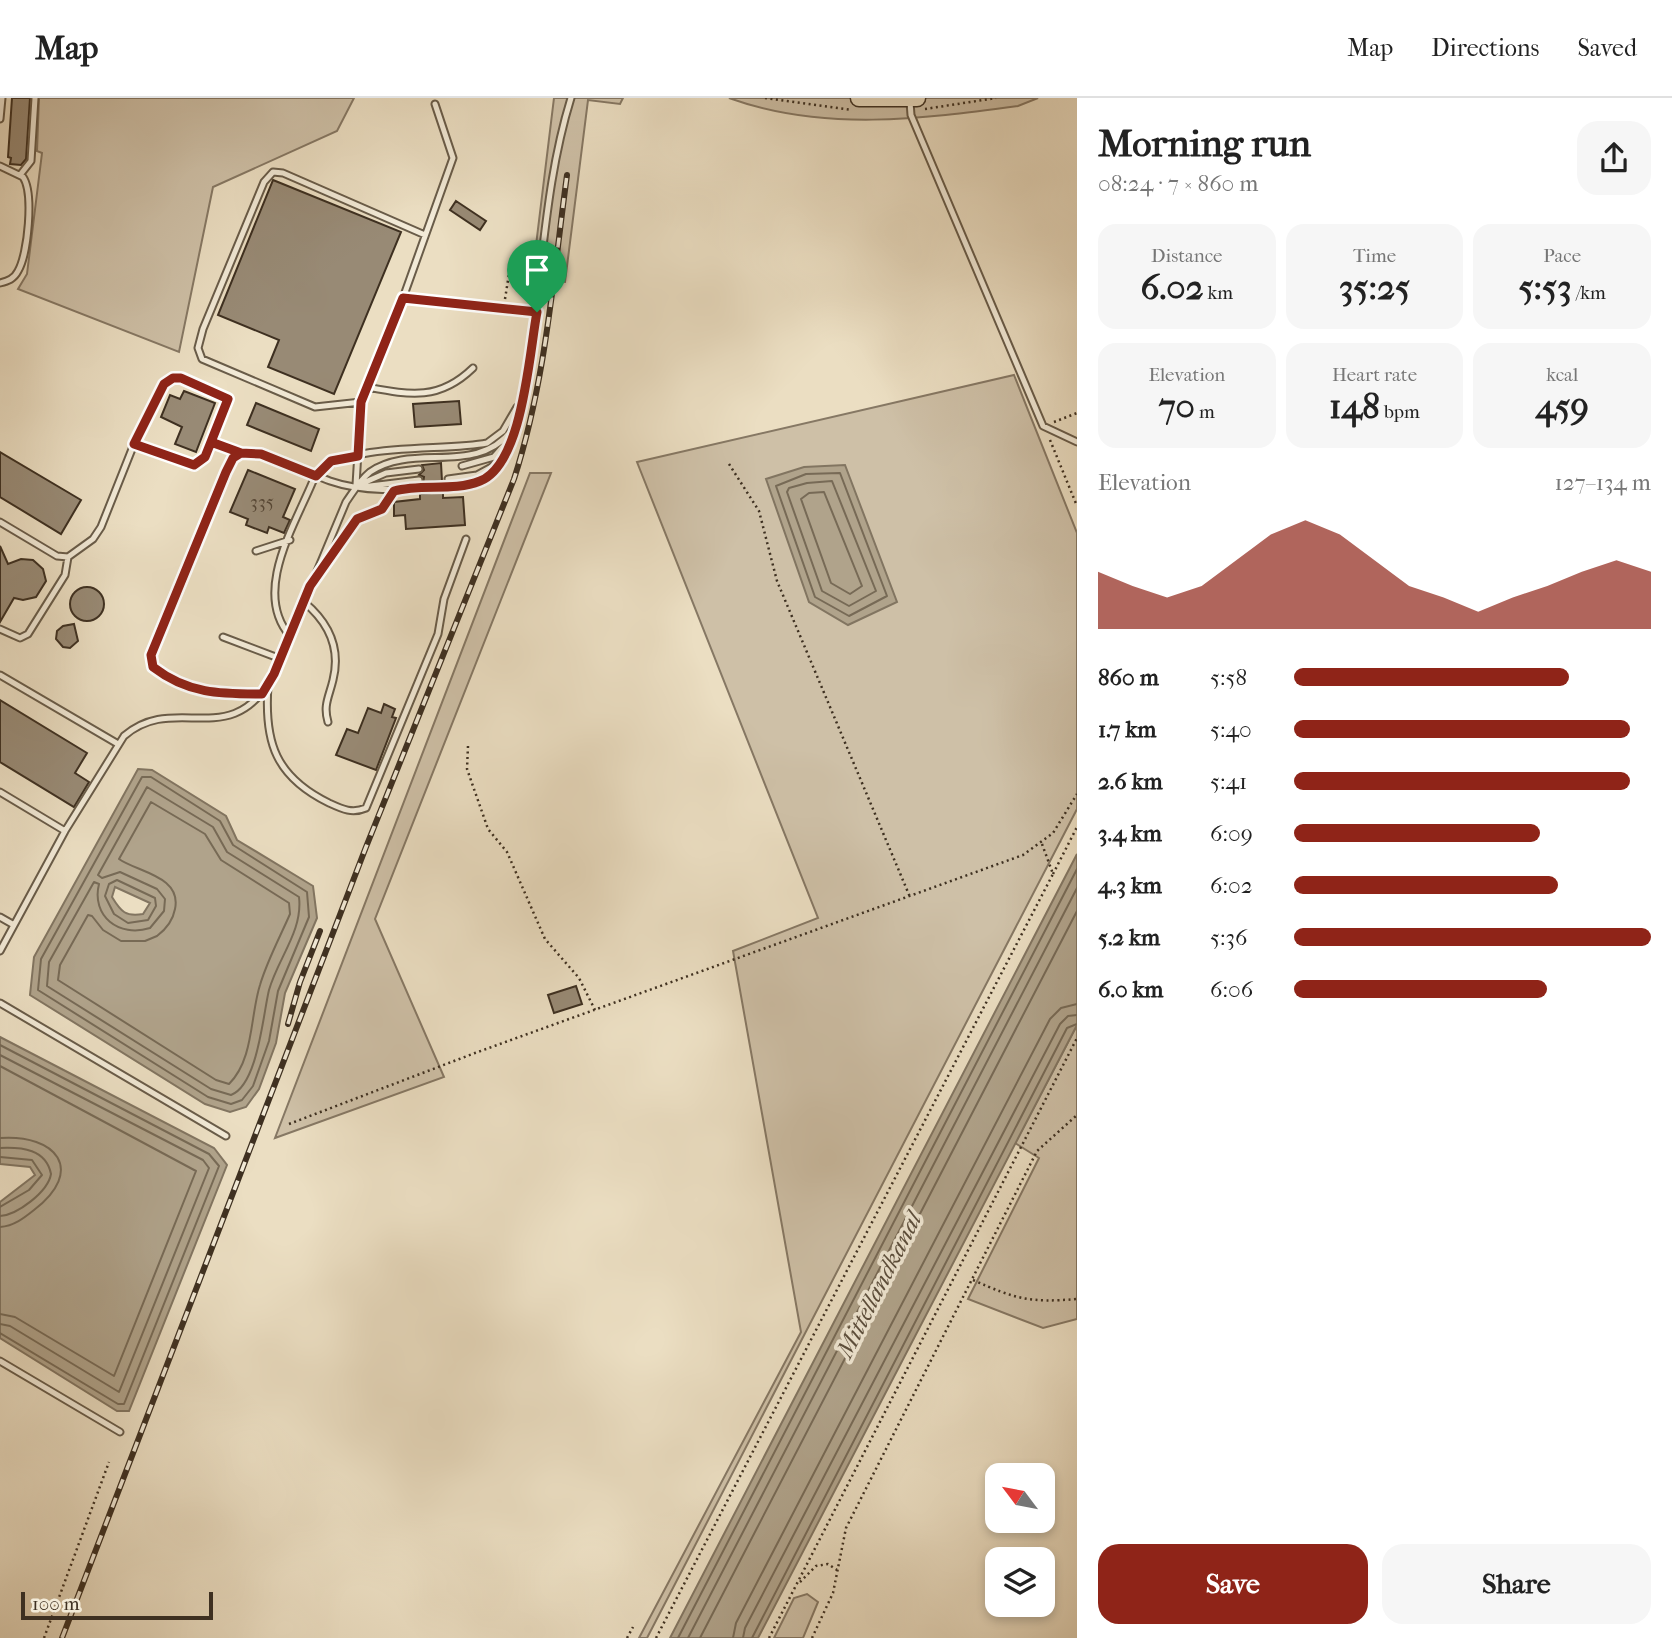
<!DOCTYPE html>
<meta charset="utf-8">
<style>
:root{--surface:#fff;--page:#f6f6f6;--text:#222;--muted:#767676;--line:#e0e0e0;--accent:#8f2418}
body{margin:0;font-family:"IM FELL French Canon",serif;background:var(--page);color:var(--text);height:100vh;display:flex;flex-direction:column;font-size:26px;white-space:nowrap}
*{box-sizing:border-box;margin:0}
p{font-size:23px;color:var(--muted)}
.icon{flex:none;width:38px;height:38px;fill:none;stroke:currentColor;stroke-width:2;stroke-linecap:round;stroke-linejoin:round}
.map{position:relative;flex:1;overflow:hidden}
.panel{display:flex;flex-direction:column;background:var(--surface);width:595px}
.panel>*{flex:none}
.needle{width:46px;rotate:302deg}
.fabs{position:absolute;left:985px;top:1365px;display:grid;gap:14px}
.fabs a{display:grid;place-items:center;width:70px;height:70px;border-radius:14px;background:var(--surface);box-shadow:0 4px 10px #0003;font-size:35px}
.scale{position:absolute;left:21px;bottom:18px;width:192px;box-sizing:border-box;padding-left:7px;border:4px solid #3e3021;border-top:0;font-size:19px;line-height:24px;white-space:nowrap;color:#3e3021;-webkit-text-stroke:5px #f2ead7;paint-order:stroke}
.pin{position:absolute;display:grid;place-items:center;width:60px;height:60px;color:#fff;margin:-72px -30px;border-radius:50% 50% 50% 0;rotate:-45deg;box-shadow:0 0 7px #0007}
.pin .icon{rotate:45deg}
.round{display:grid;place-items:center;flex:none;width:74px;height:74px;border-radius:21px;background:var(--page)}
.summary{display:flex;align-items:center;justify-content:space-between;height:119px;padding:0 21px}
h1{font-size:38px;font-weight:700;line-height:52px}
.figures{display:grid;grid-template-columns:repeat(3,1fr);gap:10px;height:119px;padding:7px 21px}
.figures div{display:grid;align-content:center;border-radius:18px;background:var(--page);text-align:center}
.figures b{font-size:35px;font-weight:700}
.figures small{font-size:19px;font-weight:400}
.figures p{font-size:19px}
.chart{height:196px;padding:14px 21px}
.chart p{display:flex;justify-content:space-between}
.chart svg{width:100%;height:126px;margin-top:7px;fill:var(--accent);opacity:.7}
.action{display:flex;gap:14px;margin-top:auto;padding:14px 21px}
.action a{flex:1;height:80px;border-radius:21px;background:var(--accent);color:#fff;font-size:28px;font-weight:700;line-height:80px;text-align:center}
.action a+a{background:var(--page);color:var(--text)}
ul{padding:0 21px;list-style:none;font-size:23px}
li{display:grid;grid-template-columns:112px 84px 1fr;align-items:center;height:52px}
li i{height:18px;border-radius:9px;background:var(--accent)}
header{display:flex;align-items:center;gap:42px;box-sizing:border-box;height:98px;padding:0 35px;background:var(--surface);border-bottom:2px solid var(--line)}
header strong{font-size:33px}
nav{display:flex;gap:38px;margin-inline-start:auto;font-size:24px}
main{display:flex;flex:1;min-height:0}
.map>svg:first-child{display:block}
.green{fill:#cec0a7;stroke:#867864;stroke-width:2}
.water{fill:#b0a38b;stroke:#827561;stroke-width:2;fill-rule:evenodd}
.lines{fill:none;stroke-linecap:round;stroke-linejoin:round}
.shore{stroke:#776a56;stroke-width:2}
.building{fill:#988a75;stroke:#3e3021;stroke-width:2}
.service-casing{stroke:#695c49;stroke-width:9}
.primary-casing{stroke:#3e3021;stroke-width:19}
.path{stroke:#3e3021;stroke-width:2.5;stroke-dasharray:2 3.5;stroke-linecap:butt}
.service{stroke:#f2ead7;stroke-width:5}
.primary{stroke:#ebdec2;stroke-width:16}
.rail-casing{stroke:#3e3021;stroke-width:6}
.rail{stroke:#f2ead7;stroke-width:3.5;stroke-dasharray:10;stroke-linecap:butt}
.route-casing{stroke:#fff;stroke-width:14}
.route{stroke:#8f2418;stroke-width:9}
.labels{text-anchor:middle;stroke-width:7;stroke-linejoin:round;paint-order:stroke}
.number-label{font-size:19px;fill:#544636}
.water-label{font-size:24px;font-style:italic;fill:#5a4d3c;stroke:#f2ead7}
</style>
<header>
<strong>Map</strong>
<nav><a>Map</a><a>Directions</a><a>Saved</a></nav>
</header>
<main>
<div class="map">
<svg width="1077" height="1540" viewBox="0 0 1077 1540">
<rect width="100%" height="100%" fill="#ebdec2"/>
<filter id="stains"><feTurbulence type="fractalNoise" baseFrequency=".00286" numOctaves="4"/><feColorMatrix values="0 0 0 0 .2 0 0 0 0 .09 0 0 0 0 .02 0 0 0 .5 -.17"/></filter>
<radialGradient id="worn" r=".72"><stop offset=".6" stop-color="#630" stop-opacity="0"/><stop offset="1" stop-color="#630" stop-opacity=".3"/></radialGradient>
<path class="green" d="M39,0H354L337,33L213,89L179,254L18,191L27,176L42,55L37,53Z
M554,0H623L620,6L588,2L565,184L532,180Z
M729,0H1038L1018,8C922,21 823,34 729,0Z
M1014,277L1077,435V711L647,1540H639L801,1234L733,853L818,820L637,364Z
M530,375H551L375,821L444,979L275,1040Z
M1077,927V1221L1043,1230L968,1201L1039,1060L1015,1045Z
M807,1496L818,1504L803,1540H774L794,1500Z"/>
<path class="water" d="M845,367L897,504L848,527L809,504L766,381L804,369Z
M138,671L152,672L226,718L237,742L313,788L317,820L285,895L276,945L259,991L246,1009L230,1014L205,1006L30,897L34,859ZM115,789L150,805L143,816C126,819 121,814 112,799Z
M1077,756V927L758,1540H670Z
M0,939L214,1050L227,1067L129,1313H117L0,1240V1104L35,1077L30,1069L0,1066Z"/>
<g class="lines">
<path class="shore" d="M840,375L887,498L849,518L815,499L776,388L806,376Z
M832,383L876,493L849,508L822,493L787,394L789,390L807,385Z
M824,394L862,488L850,496L831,485L801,401L809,395Z
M142,679H151L220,723L233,747L307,794L309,819L278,893L269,943L253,988L242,1002L231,1006L208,999L38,892L41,861Z
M147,689L213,729L227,754L299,799C303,833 278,860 269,892C263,916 258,987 231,997L211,991L47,888L49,864L94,784L99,786C91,818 119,840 150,830L164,813L165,801L157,791L120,774L102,780L98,777Z
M151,704L205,736L221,762L289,805L290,816C280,839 267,863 260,887C250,918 254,961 229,986L216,982L58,882L60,867L88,817L92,818L103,832L121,843H145L157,838C165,832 173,822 175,811C182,778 137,774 119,761Z
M117,782L155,800L156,808L148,822L128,825L114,816L105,798L109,786Z
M0,947L209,1056L219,1068L124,1306H118L0,1235
M0,957L203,1062L209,1070L119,1294L10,1228L0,1226
M0,968L196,1073L114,1278L15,1219L0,1216
M0,1040C56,1036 86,1072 34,1112C24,1120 14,1128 0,1129
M0,1050C22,1049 46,1051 51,1076C48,1094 17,1117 0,1118
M0,1059L32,1062L42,1077L29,1092L0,1109
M678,1540L1077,771
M688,1540L1077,790
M700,1540L1077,813
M733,1540L736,1525L1050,921L1061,910L1077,906
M743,1540L745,1530L1060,926L1068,918L1077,917
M752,1540L1067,930L1077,926"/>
</g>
<path class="building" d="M12,0H30L26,61L21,67L10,66L11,60L8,59Z
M273,82L401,134L334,296L268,269L279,242L218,217Z
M456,103L486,123L480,132L450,112Z
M184,293L215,305L196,354L175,346L182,329L161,319L170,297L180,301Z
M459,303L461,326L415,329L413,306Z
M256,305L319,331L311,353L247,327Z
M0,354L81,402L61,436L0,399Z
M441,365L442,383L423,385L424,379L419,377L424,372L422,367Z
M248,372L295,391L283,419L290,422L284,435L269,429L267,435L246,427L248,421L230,414Z
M443,394V400L463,399L465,427L406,431L405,417L394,418V404L420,401V396Z
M0,448L8,466L21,461L33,462L43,471L46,483L36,499L23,502L14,500L0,524Z
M70 506a17 17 0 1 1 34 0a17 17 0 1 1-34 0Z
M74,526L78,543L70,550L63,549L56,541L57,533L63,528Z
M0,602L87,655L75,675L89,684L74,709L0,664Z
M384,606L395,611L392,619L396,620L376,672L336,657L347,631L358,635L368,610L381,615Z
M576,888L582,906L554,915L548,897Z"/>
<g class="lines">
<defs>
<path id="service" d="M910,4L911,17L1043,328L1077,344
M0,21L2,0
M0,68L23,79C34,95 28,156 18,173C14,181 8,183 0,185
M20,77L31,63L35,0
M403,200L453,60L435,6
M173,280H181L227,301L205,359L194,367L134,346L164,286Z
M367,289C410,297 439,303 473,270
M361,304L315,309L202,261L198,250L203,231L264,84L273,74L283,75L425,137
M211,344L241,355
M462,368L494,359L508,343
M448,381L477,377L499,365
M361,386L386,375L419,371
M356,387L361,304L403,200L536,214
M362,389L419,382
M0,424L57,458L68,459L93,441L101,429L134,346
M256,453L290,442
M318,477L357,421L382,411L396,392
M304,504C328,524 341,550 333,582C329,599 323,607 328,624
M0,531L20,540L28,536L65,477L68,459
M290,538C251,493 297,424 315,378C344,343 443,354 487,345L503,333L517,309
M223,539L281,561
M0,577L118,646
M268,588C264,645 276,679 329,705C342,711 352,716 366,710L438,536L444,501L466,441
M262,596C220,596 188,595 153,569L151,557L233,360C257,345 304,374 330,383C373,398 422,389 466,387C482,383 497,377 505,361C519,334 522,298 527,268C543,178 544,87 571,0
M0,694L65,733
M0,819L14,827
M0,853L65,733L124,638C176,593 231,656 274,576L346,404C353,394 360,382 370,374C414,344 476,379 512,332
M0,905L226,1038
M0,1263L120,1334"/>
<path id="primary" d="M859,0H917"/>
</defs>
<use href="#service" class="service-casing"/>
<use href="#primary" class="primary-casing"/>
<path class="path" d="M765,0L852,12
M925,11L996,0
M505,201L509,176L515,172
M1054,324L1077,315
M1050,342L1077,408
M729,366L759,413L777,483L910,799
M468,648L467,671L488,731L507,754L545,841L579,880L595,912
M1053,776L1077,729
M289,1026L475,955L1023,757L1053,735L1077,696
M973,1182C1016,1201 1029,1205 1077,1201
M800,1484L816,1468L828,1466L837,1472
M44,1540L109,1364
M627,1540L633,1529
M656,1540L1053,776L1042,746
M769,1540L1077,940
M812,1540L833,1495L846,1430L1037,1053L1077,1017"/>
<use href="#service" class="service"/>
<use href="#primary" class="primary"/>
<defs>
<path id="rail" d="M288,926L300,884L320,833
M62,1540L366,749L514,381C546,282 553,180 567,77"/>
</defs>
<use href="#rail" class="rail-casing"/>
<use href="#rail" class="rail"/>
</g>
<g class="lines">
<defs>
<path id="route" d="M537,214L403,200L361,304L358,358L331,363L316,378L261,356L241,355L211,344L228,301L181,280H173L164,286L134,346L194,367L205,359L211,344L241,355L233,360L226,374L151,557L153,569C188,596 220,596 262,596L274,576L310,488L357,421L382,411L394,393C422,385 453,394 480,383C523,366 529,256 537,214"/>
</defs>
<use href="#route" class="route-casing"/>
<use href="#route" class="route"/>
</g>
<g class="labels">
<g class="number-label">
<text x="262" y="410">335</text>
</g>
<g class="water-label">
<text transform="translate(879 1187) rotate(-63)" y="8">Mittellandkanal</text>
</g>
</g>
<rect width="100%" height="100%" filter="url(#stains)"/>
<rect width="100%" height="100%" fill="url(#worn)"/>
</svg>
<div class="fabs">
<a><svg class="needle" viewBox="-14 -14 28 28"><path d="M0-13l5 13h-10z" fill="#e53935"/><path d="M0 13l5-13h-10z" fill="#767676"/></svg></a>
<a><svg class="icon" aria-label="layers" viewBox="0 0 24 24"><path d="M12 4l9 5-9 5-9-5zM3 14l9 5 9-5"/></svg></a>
</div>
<div class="scale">100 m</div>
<div class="pin" style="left:537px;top:214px;background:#1e9e55"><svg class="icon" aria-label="arrive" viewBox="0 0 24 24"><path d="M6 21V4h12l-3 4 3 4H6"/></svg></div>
</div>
<section class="panel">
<div class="summary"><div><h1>Morning run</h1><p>08:24 · 7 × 860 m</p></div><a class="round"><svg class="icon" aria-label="share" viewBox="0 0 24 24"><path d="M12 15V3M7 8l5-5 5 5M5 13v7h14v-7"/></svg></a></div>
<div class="figures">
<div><p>Distance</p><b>6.02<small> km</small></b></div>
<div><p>Time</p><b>35:25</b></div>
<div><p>Pace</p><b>5:53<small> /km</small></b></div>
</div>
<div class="figures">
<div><p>Elevation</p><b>70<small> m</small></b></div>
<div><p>Heart rate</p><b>148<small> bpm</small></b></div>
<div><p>kcal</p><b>459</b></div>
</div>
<div class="chart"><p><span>Elevation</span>127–134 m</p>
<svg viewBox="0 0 160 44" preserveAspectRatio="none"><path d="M0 44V24L10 29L20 33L30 29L40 20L50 11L60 6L70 11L80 20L90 29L100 33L110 38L120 33L130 29L140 24L150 20L160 24V44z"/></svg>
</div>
<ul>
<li><b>860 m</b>5:58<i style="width:77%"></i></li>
<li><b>1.7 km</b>5:40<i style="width:94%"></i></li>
<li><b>2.6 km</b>5:41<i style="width:94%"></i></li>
<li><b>3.4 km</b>6:09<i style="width:69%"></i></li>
<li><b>4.3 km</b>6:02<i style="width:74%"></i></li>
<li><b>5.2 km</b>5:36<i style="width:100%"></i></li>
<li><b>6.0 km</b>6:06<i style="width:71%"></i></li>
</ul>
<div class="action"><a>Save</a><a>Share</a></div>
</section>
</main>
